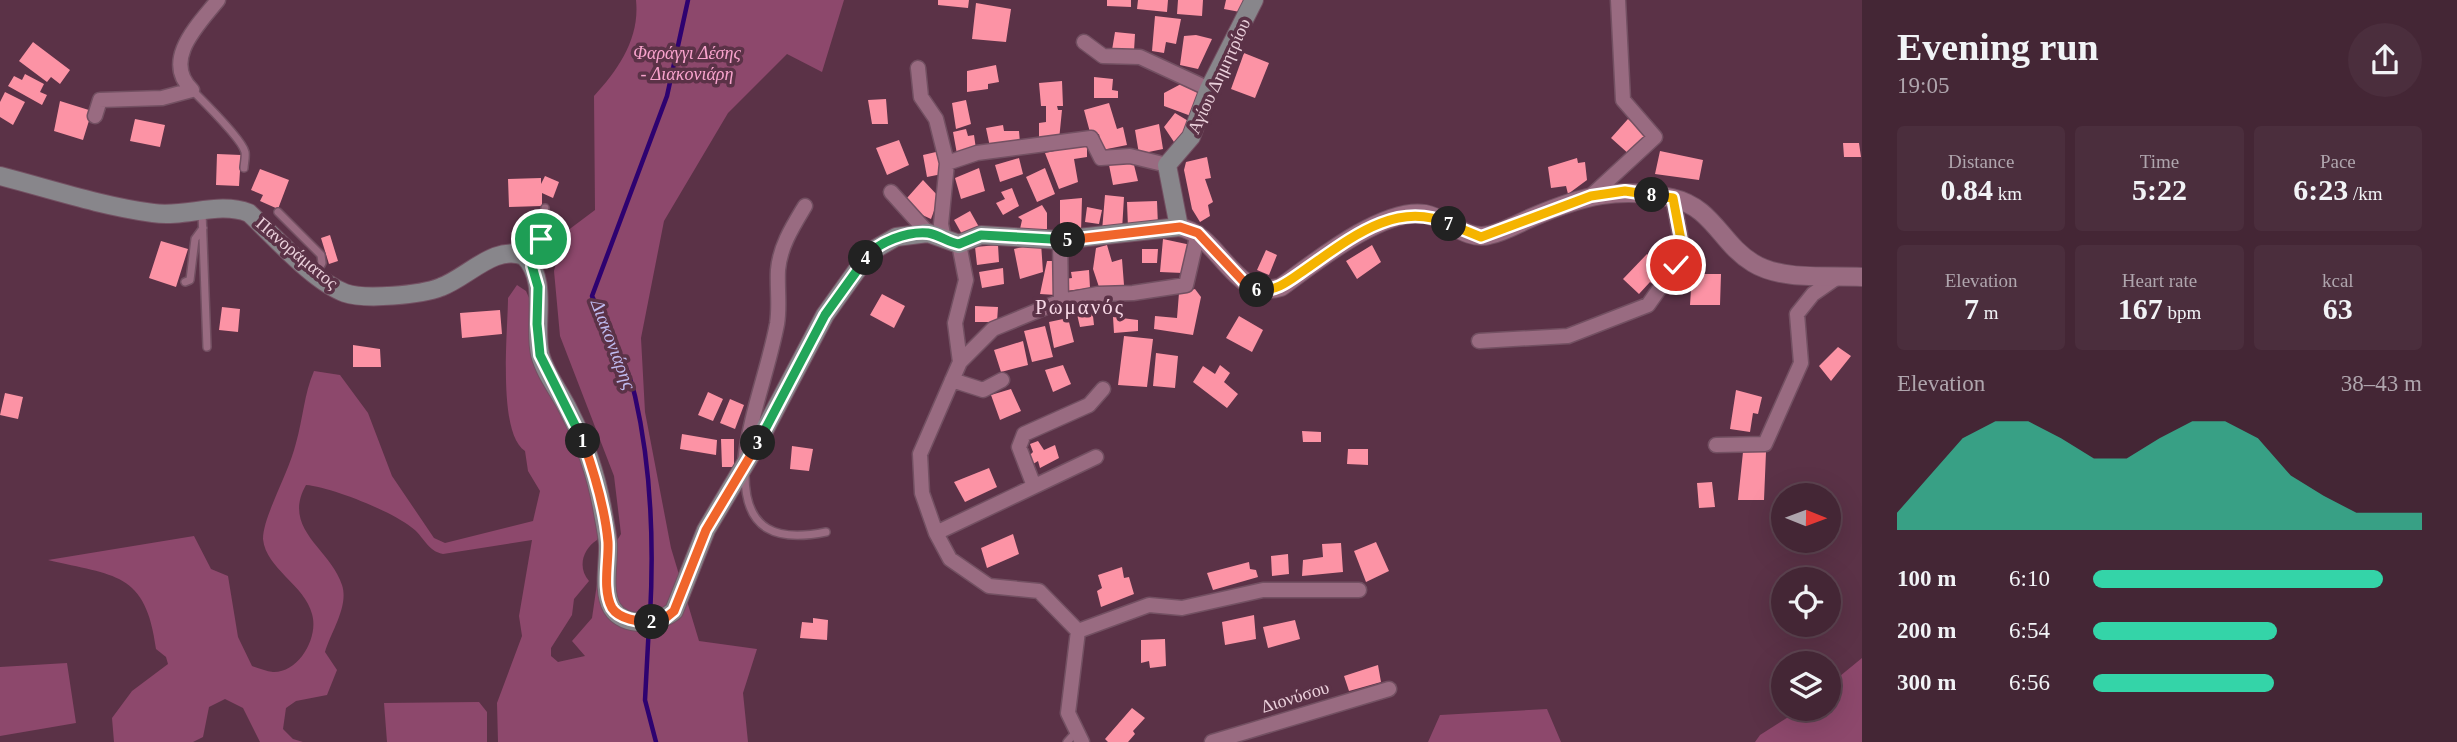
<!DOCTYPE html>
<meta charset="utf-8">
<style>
:root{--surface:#442635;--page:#4b2e3d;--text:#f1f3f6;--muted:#afa5ad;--line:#5c4350;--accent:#34d4a8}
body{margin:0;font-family:Georgia,serif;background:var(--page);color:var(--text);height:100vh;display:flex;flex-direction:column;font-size:26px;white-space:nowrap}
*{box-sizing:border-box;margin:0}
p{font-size:23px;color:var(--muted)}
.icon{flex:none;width:38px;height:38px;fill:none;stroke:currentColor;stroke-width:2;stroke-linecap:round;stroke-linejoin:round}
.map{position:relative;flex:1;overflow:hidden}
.side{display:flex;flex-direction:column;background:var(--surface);width:595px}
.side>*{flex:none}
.needle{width:46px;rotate:91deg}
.fabs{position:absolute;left:1771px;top:483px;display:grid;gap:14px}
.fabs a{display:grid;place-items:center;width:70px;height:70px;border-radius:50%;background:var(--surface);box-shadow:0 7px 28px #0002,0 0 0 2px var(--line);font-size:35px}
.pin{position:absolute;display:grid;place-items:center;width:60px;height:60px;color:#fff;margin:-30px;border:4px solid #fff;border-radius:50%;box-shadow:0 2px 7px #0007}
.km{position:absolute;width:35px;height:35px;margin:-18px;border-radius:50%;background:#222;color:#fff;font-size:19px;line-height:35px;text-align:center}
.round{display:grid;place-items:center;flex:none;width:74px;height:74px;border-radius:37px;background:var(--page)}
.summary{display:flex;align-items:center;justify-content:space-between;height:119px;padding:0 35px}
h1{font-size:38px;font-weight:600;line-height:52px}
.stats{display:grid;grid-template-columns:repeat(3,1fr);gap:10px;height:119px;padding:7px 35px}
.stats div{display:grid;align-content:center;border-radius:7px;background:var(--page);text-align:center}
.stats b{font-size:30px;font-weight:600}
.stats small{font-size:19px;font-weight:400}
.stats p{font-size:19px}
.chart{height:196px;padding:14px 35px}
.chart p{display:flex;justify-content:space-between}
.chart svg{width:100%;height:126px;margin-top:7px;fill:var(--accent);opacity:.7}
ul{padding:0 35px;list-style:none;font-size:23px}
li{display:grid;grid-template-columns:112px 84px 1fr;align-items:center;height:52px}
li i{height:18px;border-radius:9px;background:var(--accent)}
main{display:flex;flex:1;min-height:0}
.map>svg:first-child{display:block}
.green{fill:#8d486c}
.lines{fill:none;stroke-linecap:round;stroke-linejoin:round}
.stream{stroke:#2e0270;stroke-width:4.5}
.building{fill:#fc93a5}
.service-casing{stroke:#735062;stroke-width:10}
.minor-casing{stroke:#735062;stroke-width:17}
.tertiary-casing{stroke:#735062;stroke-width:20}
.secondary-casing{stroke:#735062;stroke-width:20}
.service{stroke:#996b81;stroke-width:7}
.minor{stroke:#996b81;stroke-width:14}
.tertiary{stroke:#996b81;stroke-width:18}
.secondary{stroke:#88868b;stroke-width:18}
.split-1-casing{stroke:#fff;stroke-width:14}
.split-2-casing{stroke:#fff;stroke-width:14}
.split-3-casing{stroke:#fff;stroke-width:14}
.split-4-casing{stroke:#fff;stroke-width:14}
.split-5-casing{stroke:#fff;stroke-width:14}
.split-6-casing{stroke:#fff;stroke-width:14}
.split-7-casing{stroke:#fff;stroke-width:14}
.split-8-casing{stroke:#fff;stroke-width:14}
.split-9-casing{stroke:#fff;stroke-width:14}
.split-1{stroke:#22a559;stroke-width:9}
.split-2{stroke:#f0652b;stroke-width:9}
.split-3{stroke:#f0652b;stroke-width:9}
.split-4{stroke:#22a559;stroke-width:9}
.split-5{stroke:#22a559;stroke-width:9}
.split-6{stroke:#f0652b;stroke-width:9}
.split-7{stroke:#f5b400;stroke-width:9}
.split-8{stroke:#f5b400;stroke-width:9}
.split-9{stroke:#f5b400;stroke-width:9}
.labels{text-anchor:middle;stroke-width:7;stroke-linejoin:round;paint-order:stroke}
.park-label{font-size:18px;font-style:italic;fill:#f9a3cd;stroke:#5b3247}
.street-label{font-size:18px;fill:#ebd1dc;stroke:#5b3247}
.water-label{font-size:19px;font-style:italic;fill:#bfbaef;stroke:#5b3247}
.quarter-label{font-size:21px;letter-spacing:2px;fill:#f8d9e7;stroke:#5b3247}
</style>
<main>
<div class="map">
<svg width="1862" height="742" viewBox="0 0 1862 742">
<rect width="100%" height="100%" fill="#5b3247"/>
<path class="green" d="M636,0H844L822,72L787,54L728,113L664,221L641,338L645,412L671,548L699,641L757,649L743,693L748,742H498L497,703L522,636L519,616L532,540L443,554C427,551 424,536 411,527C391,511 331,487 306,485C281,529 331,549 342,585C349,606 331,632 325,652L337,670L327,695L296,701L286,708L283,729L293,739L303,742H260L243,708L225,699L209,707L203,737L193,742H114L112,718L132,691L168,664L166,657L156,649C146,571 114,576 48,560L194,536L211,569L228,576L238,637L252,666C258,668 266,671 273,672C299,673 319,637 312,614C305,585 266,569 263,539C263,528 269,513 273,503C281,483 291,463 296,443C303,419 304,394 314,371L340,375L368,413L392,476L434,538L445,543L533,521L540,491L528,471L525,451C497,433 508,330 508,298L517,285L526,291L530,300L529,338L579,443L601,529L597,540C583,549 577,567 589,581L574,599L572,615L551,648V656L558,662L585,656L572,641L592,618L599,570L621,534L614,476L560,336L554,271L563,234L595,210L594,96C619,69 640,38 636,0Z
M1862,658V742H1755L1760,735L1801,709H1829V685Z
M67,663L76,723L0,736V667Z
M479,702L487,712V742H387L384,703Z
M1547,709L1561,742H1428L1440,715Z"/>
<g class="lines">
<path class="stream" d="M650,617C654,544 651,466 635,396C627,362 606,328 592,296L667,96L688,0
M649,625L645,700L656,742"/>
</g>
<path class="building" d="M938,0H969L968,8L938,5Z
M1107,0H1131V7L1107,6Z
M1138,0H1168L1167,12L1137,9Z
M1178,0H1203L1202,16L1177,14Z
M1226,0H1243L1240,12L1224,9Z
M976,3L1011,9L1006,42L972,39Z
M1155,16L1181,19L1176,44L1166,42L1164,53L1152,51Z
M1115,32L1135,34L1134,51L1112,50Z
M1196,35L1212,39L1198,69L1180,65L1184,36Z
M33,42L70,70L60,84L51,77L47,82L19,61Z
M1244,53L1269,63L1255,98L1231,89Z
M996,65L999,82L988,84V89L967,92V71Z
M25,74L44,84L40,92L47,95L42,105L8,86L14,76L22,80Z
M1094,77L1113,79L1112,90L1118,91V98H1094Z
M1062,81L1063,106H1057L1058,110H1062L1059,140H1039V123L1046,122V106H1041L1039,83Z
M1181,84L1200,94L1191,116L1164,106V93Z
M5,92L25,102L13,125L0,117V102Z
M886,99L888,124H872L868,100Z
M966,100L971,124L956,129L952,103Z
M60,101L92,111L83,140L54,131Z
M1109,103L1117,129L1123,127L1127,145L1102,150L1099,134L1091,136L1084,110Z
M1175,113L1190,122L1188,133L1176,145L1164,127Z
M135,119L165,125L160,147L130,141Z
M1628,119L1646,134L1630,155L1611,138Z
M1159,124L1163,149L1139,154L1135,130Z
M1003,125L1004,131H1019L1020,143L990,147L986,128Z
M966,129L968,136L974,135L976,149L957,154L953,132Z
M899,140L909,165L887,175L876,148Z
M1843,143H1859L1861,157H1844Z
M1087,144V157L1074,159L1078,182L1059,189L1045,153Z
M1660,151L1703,160L1699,180L1655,174Z
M936,152L942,174L927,177L923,155Z
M217,154L241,155L239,186L216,185Z
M1207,157L1211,178L1205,179L1213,202L1208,205L1210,216L1200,222L1192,209L1184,170L1186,162Z
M1019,158L1023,174L1000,182L995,165Z
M1577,158L1578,163L1585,162L1587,180L1568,194L1566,186L1551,188L1548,167Z
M1133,161L1138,181L1113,185L1109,165Z
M979,168L985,191L961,199L955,178Z
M1045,168L1055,194L1037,202L1026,177Z
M260,169L289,180L278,209L260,201L263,195L251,190Z
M545,176L559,182L553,198L542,193V206L509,207L508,179L541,178V184Z
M923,180L939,197L931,219L918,213L907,198Z
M1012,188L1019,206L1003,215L996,203L1005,199L1001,192Z
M1105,195L1124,197L1122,230L1102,231Z
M1082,198L1081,232L1060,231V200Z
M1157,201L1158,226L1128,228L1127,202Z
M1042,205L1047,213V229H1020L1022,220L1018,217Z
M1087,207L1102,210L1099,224L1085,222Z
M970,211L979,227L963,236L954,220Z
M330,235L338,261L329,264L321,238Z
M1163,239L1191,245L1183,273L1160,272Z
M161,241L188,249L176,287L149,278Z
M1041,243L1043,272L1020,279L1014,249Z
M998,245L999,262L977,265L975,247Z
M1107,245L1112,262L1122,259L1124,285L1100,290L1093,269L1096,248Z
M1372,245L1381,262L1357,279L1346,261Z
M1142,249H1158L1157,263H1142Z
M1266,250L1277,255L1269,275L1257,270Z
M1647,254L1655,262L1658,259L1664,266L1661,271L1663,275L1654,285L1650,282L1639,294L1623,279Z
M1047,261H1056V295L1040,294Z
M1003,268L1004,284L982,288L979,272Z
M1089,270L1090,288L1065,291L1064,279L1072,278L1071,272Z
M1692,274H1721L1720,305H1690Z
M1195,289L1201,297L1193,335L1154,329L1155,316L1177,318L1179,293Z
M882,294L905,306L894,328L870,315Z
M975,306L998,307L997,322H975Z
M222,307L240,309L238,332L219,330Z
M1092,307L1094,325L1080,327L1076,310Z
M500,310L502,334L462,338L460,313Z
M1239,316L1263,330L1252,352L1226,338Z
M1113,317L1138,320V331L1114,333Z
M1068,318L1074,342L1054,348L1049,322Z
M1045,326L1053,357L1032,362L1024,331Z
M1124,336L1153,339L1147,387L1118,385Z
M1023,341L1028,365L1001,372L994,350Z
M353,345L380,349L381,367H353Z
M1838,347L1851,356L1831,381L1819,366Z
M1156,353L1178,356L1175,388L1153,386Z
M1063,365L1071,384L1053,392L1045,370Z
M1220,365L1230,373L1224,382L1238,394L1227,408L1193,382L1203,366L1215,374Z
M1011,389L1021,411L1000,420L991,395Z
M1736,390L1762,397L1758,414L1753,413L1750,432L1730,429Z
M708,392L723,399L713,421L698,415Z
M5,393L23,397L18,419L0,415Z
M730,399L744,405L735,429L720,423Z
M1302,431L1321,432V442H1303Z
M682,434L717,440L716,455L680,449Z
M721,439H734V467H722Z
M1038,441L1044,450L1055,445L1059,458L1040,468L1038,461L1033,464L1029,456L1033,452L1030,444Z
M792,446L813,449L809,471L790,469Z
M1348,449H1368V465L1347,464Z
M1743,452H1766L1764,500H1738Z
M989,468L997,487L965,502L954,482Z
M1712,482L1715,507L1699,508L1697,483Z
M1013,534L1019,554L987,568L981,548Z
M1376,542L1389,571L1366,582L1354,551Z
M1341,543L1343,572L1302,576L1303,560L1323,557L1322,544Z
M1288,554L1289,574L1272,576L1271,556Z
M1249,562L1250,569L1256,570L1258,577L1213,590L1207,573Z
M1122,567L1124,578L1129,577L1134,594L1101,607L1097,591L1102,588L1098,575Z
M1254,615L1256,639L1225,645L1222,622Z
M813,618L828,620L827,640L800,638L802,622L813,623Z
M1295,620L1300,639L1268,648L1263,627Z
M1165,639L1166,666L1150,668L1149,661L1141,663V640Z
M1378,665L1381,682L1349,691L1344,676Z
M1132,708L1145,718L1133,731L1135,734L1128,742H1108L1105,739Z"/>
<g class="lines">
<defs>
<path id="service" d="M192,90C204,102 242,139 245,152C246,157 244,164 244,168
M202,212L207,347
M278,212L321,255L322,263L317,273
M532,265L541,239L545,208
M185,282L190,280L195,239L203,228
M745,475C745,531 777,542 826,532
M1067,742L1076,732"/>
<path id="minor" d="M1084,42L1103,56L1140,57L1209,89
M918,68L921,97L936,119L947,163
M95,116L100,100L162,98L192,90C161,60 199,24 218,0
M891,192L928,233
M1591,196L1655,137L1623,100L1618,0
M944,239L941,224L947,163L977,153L1091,138L1101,158L1130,156L1167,165
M1060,240L1061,301
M959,244L966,280L955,323L960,362
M1479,341L1568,336L1648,305L1676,265L1681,240L1673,198
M952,380L983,390L1002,380
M1716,445L1765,444L1801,363L1797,314L1813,294L1839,276
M745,462C750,414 768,371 777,324C780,306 777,289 778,270C780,246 793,226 805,206
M1034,486L1019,447L1024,434L1089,405L1103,389
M936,533L1096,457
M1078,631L1039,591L989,586L950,559L936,533L922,493L920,454L960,362L993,329L1061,301L1098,294L1133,293L1186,285L1198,233
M1078,631L1149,605L1182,608L1263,590H1359
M1078,631L1068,713L1082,742
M1212,742L1389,689"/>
<path id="tertiary" d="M1179,227C1221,235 1233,302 1281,287C1314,263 1383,207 1425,214C1447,218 1466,241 1489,235C1504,232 1519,223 1533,217C1582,196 1619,186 1672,198C1713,207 1721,244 1753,263C1782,281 1829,275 1862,277"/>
<path id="secondary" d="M0,176C50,189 101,206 153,213C186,218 218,201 249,213C275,237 313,281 345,293C365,300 421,295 441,287C468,277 495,244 524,256C549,280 533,323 540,354C545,374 560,392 569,411C584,440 596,475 602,507C604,519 607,532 608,544C609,562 602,591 612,608C624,628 659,624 674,611L706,530L756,446L825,315L870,252L896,237L928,233L959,244L981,235L1060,240L1179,227L1167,165L1191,137L1209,89L1254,0"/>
</defs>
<use href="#service" class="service-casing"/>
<use href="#minor" class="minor-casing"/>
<use href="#tertiary" class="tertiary-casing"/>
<use href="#secondary" class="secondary-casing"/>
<use href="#service" class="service"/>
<use href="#minor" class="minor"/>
<use href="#tertiary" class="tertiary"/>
<use href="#secondary" class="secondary"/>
</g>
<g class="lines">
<defs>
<path id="split-1" d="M541,239L532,266L538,287L537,324L540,355L583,441"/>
<path id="split-2" d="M583,441C594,472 605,508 608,542C609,561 602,590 612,608C619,619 639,622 652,622"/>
<path id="split-3" d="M652,622L663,620L674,611L706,530L758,443"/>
<path id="split-4" d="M758,443L825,315L866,258"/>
<path id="split-5" d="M866,258C877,242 908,231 928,233C940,235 947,242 959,244L981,235L1068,240"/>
<path id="split-6" d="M1068,240L1180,227L1198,233L1244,282L1257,290"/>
<path id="split-7" d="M1257,290C1277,292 1290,280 1306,269C1348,240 1396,199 1449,224"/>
<path id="split-8" d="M1449,224L1481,237L1591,196L1625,191L1652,195"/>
<path id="split-9" d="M1652,195L1673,198L1681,240L1676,265"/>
</defs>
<use href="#split-1" class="split-1-casing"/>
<use href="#split-2" class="split-2-casing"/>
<use href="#split-3" class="split-3-casing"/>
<use href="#split-4" class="split-4-casing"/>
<use href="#split-5" class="split-5-casing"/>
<use href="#split-6" class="split-6-casing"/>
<use href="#split-7" class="split-7-casing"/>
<use href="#split-8" class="split-8-casing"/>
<use href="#split-9" class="split-9-casing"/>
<use href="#split-1" class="split-1"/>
<use href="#split-2" class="split-2"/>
<use href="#split-3" class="split-3"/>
<use href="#split-4" class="split-4"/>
<use href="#split-5" class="split-5"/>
<use href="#split-6" class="split-6"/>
<use href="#split-7" class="split-7"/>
<use href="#split-8" class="split-8"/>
<use href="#split-9" class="split-9"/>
</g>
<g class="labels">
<g class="park-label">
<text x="687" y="59">Φαράγγι Δέσης<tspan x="687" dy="21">- Διακονιάρη</tspan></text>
</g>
<g class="street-label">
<text transform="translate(1219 76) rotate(-65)" y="6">Αγίου Δημητρίου</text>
<text transform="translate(297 253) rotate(40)" y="6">Πανοράματος</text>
<text transform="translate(1295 697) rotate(-17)" y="6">Διονύσου</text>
</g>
<g class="water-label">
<text transform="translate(614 344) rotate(69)" y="7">Διακονιάρης</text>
</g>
<g class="quarter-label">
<text x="1080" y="314">Ρωμανός</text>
</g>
</g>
</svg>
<div class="fabs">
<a><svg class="needle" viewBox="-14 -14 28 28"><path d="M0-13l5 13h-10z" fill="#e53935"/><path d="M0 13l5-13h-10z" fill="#afa5ad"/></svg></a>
<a><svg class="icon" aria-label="locate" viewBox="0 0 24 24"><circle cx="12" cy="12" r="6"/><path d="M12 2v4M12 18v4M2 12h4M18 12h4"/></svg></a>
<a><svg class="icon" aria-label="layers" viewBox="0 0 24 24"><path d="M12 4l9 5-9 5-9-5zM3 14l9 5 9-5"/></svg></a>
</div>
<div class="pin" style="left:541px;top:239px;background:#1e9e55"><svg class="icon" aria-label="arrive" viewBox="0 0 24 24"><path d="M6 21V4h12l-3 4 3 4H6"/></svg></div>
<div class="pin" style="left:1676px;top:265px;background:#d93025"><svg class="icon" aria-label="check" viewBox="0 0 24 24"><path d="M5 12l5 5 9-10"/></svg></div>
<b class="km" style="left:583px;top:441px">1</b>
<b class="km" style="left:652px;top:622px">2</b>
<b class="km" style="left:758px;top:443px">3</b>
<b class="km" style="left:866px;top:258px">4</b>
<b class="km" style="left:1068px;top:240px">5</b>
<b class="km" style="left:1257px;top:290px">6</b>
<b class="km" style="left:1449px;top:224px">7</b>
<b class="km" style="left:1652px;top:195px">8</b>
</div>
<section class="side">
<div class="summary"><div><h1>Evening run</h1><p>19:05</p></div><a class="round"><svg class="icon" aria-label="share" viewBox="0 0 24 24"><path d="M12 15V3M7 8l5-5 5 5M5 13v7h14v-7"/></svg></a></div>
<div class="stats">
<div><p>Distance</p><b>0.84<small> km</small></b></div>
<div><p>Time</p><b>5:22</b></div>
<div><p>Pace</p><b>6:23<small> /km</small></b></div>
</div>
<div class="stats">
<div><p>Elevation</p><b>7<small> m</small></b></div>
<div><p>Heart rate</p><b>167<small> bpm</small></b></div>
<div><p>kcal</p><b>63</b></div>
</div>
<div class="chart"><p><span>Elevation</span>38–43 m</p>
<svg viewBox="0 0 160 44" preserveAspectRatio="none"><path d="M0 44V38L10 25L20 12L30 6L40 6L50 12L60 19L70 19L80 12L90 6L100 6L110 12L120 25L130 32L140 38L150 38L160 38V44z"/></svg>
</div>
<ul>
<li><b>100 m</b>6:10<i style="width:88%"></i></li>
<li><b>200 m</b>6:54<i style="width:56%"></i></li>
<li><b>300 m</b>6:56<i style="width:55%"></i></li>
</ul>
</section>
</main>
